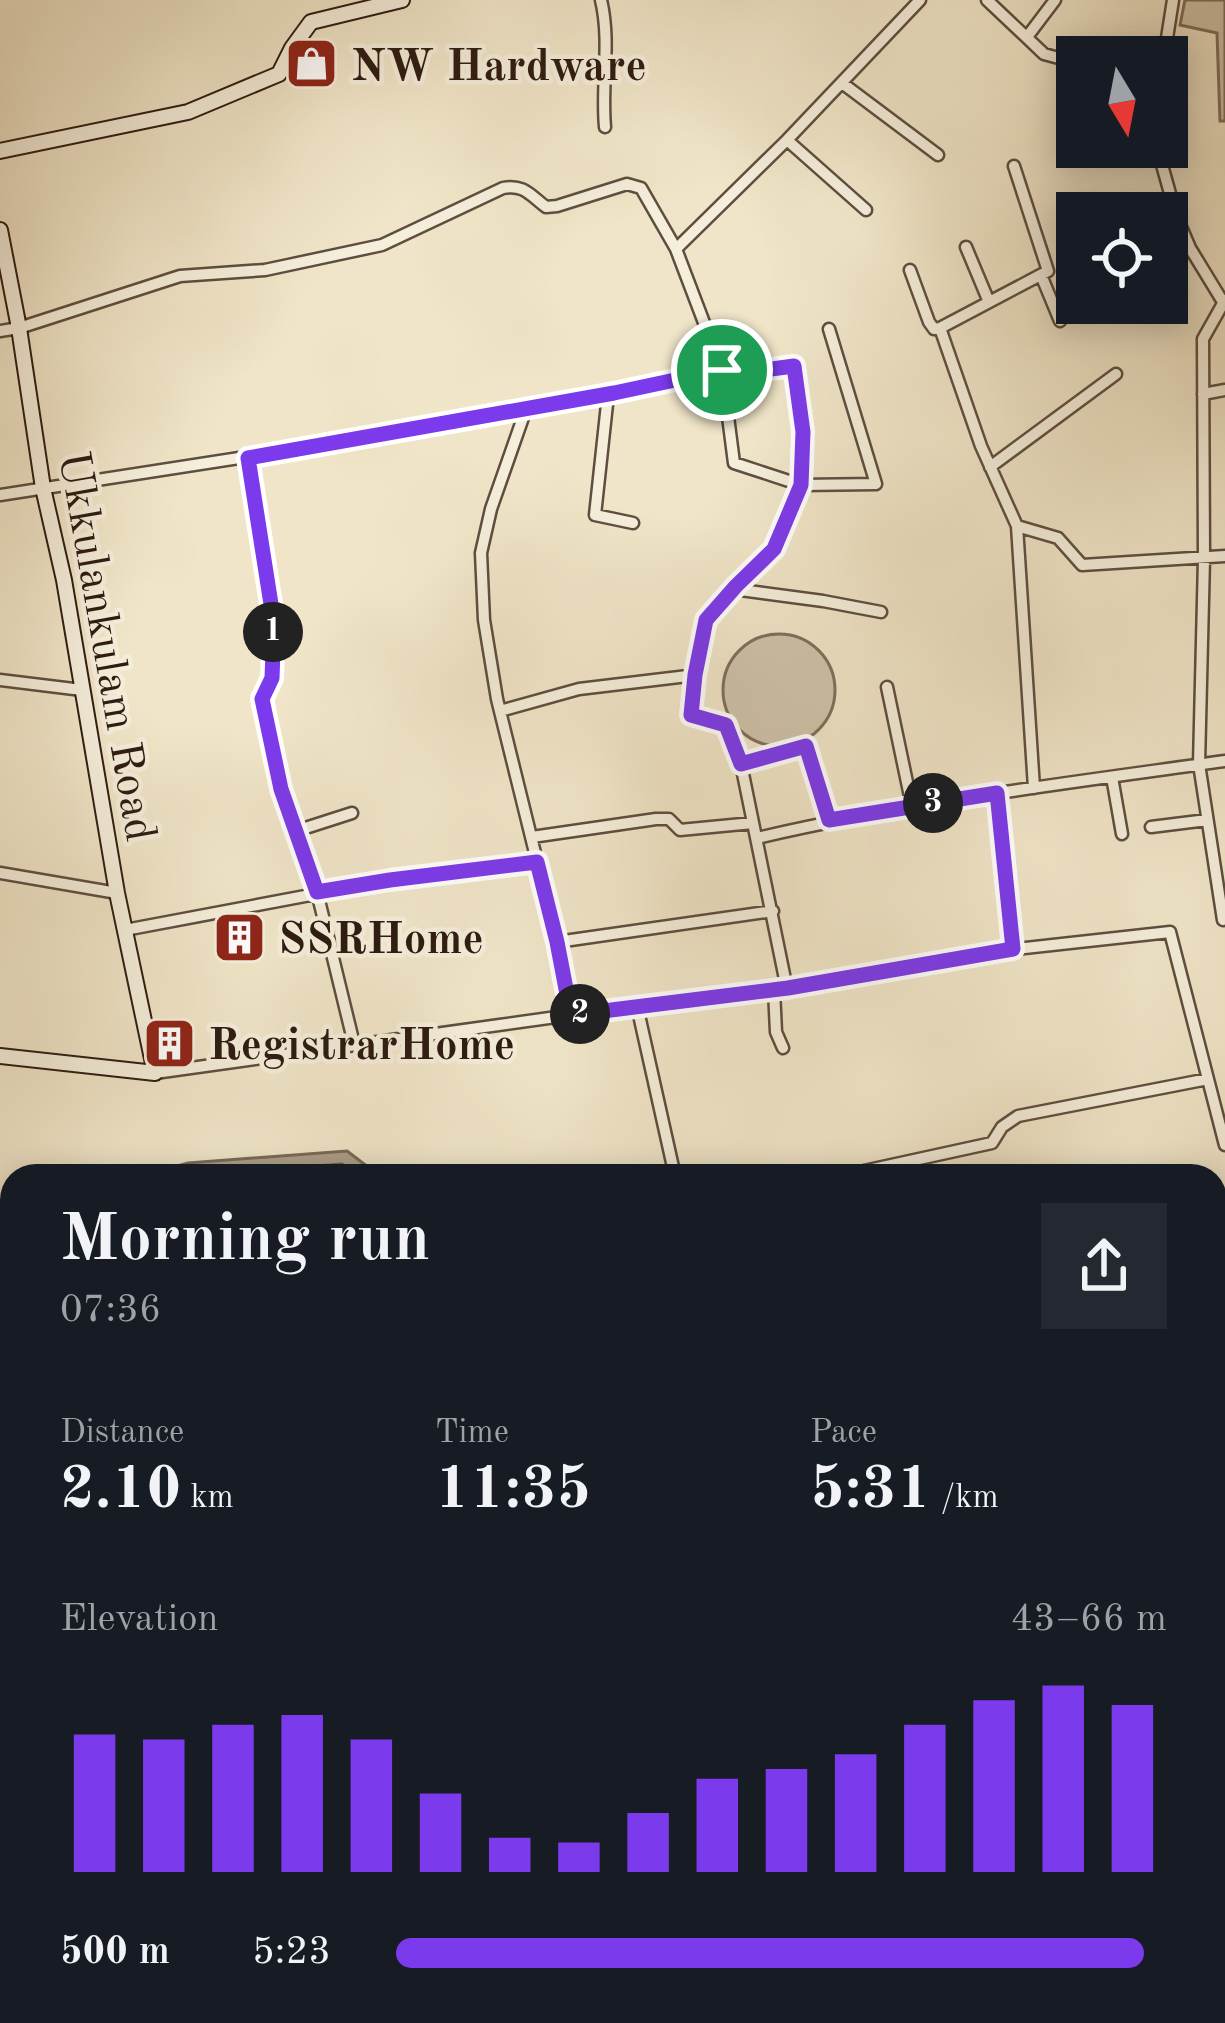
<!DOCTYPE html>
<meta charset="utf-8">
<style>
:root{--surface:#171b24;--page:#242831;--text:#f1f3f6;--muted:#9ea1a6;--accent:#7c3aed}
body{margin:0;font-family:"Old Standard TT",serif;background:var(--page);color:var(--text);height:100vh;display:flex;flex-direction:column;font-size:45px;white-space:nowrap}
*{box-sizing:border-box;margin:0}
p{font-size:39px;color:var(--muted)}
.icon{flex:none;width:66px;height:66px;fill:none;stroke:currentColor;stroke-width:2;stroke-linecap:round;stroke-linejoin:round}
.map{position:relative;flex:1;overflow:hidden}
.details{position:absolute;left:0px;top:1164px;width:1227px;height:861px;display:flex;flex-direction:column;background:var(--surface);border-radius:36px 36px 0 0;box-shadow:0 6px 30px #0003}
.details>*{flex:none}
.needle{width:78px;rotate:170deg}
.tools{position:absolute;left:1056px;top:36px;display:grid;gap:24px}
.tools a{display:grid;place-items:center;width:132px;height:132px;border-radius:0px;background:var(--surface);box-shadow:0 6px 30px #0003;font-size:60px}
.pin{position:absolute;display:grid;place-items:center;width:102px;height:102px;color:#fff;margin:-51px;border:6px solid #fff;border-radius:50%;box-shadow:0 3px 12px #0007}
.km{position:absolute;width:60px;height:60px;margin:-30px;border-radius:50%;background:#222;color:#fff;font-size:33px;line-height:60px;text-align:center}
.round{display:grid;place-items:center;flex:none;width:126px;height:126px;border-radius:0px;background:var(--page)}
.head{display:flex;align-items:center;justify-content:space-between;height:204px;padding:0 60px}
h1{font-size:66px;font-weight:800;line-height:90px}
.stats{display:grid;grid-template-columns:repeat(3,1fr);gap:18px;height:204px;padding:12px 60px}
.stats div{display:grid;align-content:center}
.stats b{font-size:60px;font-weight:800}
.stats small{font-size:33px;font-weight:400}
.stats p{font-size:33px}
.chart{height:336px;padding:24px 60px}
.chart p{display:flex;justify-content:space-between}
.chart svg{width:100%;height:216px;margin-top:12px;stroke:var(--accent);stroke-width:6}
ul{padding:0 60px;list-style:none;font-size:39px}
li{display:grid;grid-template-columns:192px 144px 1fr;align-items:center;height:90px}
li i{height:30px;border-radius:15px;background:var(--accent)}
.map>svg:first-child{display:block}
.green{fill:#cfc3a9;stroke:#7e6f5d;stroke-width:3}
.water{fill:#aea08a;stroke:#7a6b5a;stroke-width:3}
.lines{fill:none;stroke-linecap:round;stroke-linejoin:round}
.shore{stroke:#6e5e4e;stroke-width:3}
.street-casing{stroke:#5e4e3f;stroke-width:15}
.secondary-casing{stroke:#2d1b11;stroke-width:18}
.highway-casing{stroke:#2d1b11;stroke-width:22}
.street{stroke:#f5eedb;stroke-width:10}
.secondary{stroke:#f5eedb;stroke-width:14}
.highway{stroke:#f0e5c8;stroke-width:18}
.route-casing{stroke:#fff;stroke-width:24}
.route{stroke:#7c3aed;stroke-width:15}
.labels{text-anchor:middle;stroke-width:9;stroke-linejoin:round;paint-order:stroke}
.poi-label{font-size:45px;font-weight:bold;fill:#2d1b11;stroke:#f5eedb;text-anchor:start}
.street-label{font-size:45px;fill:#2d1b11;stroke:#f5eedb}
</style>
<div class="map">
<svg width="1225" height="2023" viewBox="0 0 1225 2023">
<rect width="100%" height="100%" fill="#f0e5c8"/>
<filter id="stains"><feTurbulence type="fractalNoise" baseFrequency=".00167" numOctaves="4"/><feColorMatrix values="0 0 0 0 .2 0 0 0 0 .09 0 0 0 0 .02 0 0 0 .5 -.17"/></filter>
<radialGradient id="worn" r=".72"><stop offset=".6" stop-color="#630" stop-opacity="0"/><stop offset="1" stop-color="#630" stop-opacity=".3"/></radialGradient>
<path class="green" d="M1185,0H1225V121H1220L1217,33L1180,25Z
M723 690a56 56 0 1 1 112 0a56 56 0 1 1-112 0Z"/>
<path class="water" d="M347,1151L380,1176H141L188,1163Z
M700,2013H1152L1153,2023H713Z"/>
<g class="lines">
<path class="shore" d="M189,1176L342,1164L360,1176"/>
<defs>
<path id="street" d="M601,0C611,42 601,84 605,127
M987,0L1044,54L1077,63
M1027,37L1055,0
M1164,57L1173,0
M842,83L938,155
M1076,129L1077,121
M787,140L866,210
M1157,147L1176,215L1190,248L1223,302
M1014,166L1048,271L940,328L981,446L1017,526
M966,247L989,302
M910,270L929,322L934,329L940,328
M1041,275L1060,321
M829,329L876,484L801,485L804,432L794,366L733,374L722,370L676,249L787,140L920,0
M0,331L19,328L180,276L265,270L382,245L503,188C524,184 530,195 546,207L557,206L627,184L641,188L676,249
M612,393L608,395L595,515L633,523
M1203,394L1225,390
M526,409L491,509L481,553L484,620L497,699L557,942L571,1015
M248,458L273,623L272,678L262,699L270,741L281,789L317,892L354,1044
M990,467L1116,374
M0,495L394,434L722,370L734,463L801,485L774,549L736,586L706,621L691,715L726,725L741,764L787,989
M733,589L823,601L881,612
M0,680L82,690
M887,687L912,806
M500,711L579,689L696,675
M741,764L805,746L829,821
M1112,777L1122,834
M1034,788L1017,526L1058,538L1082,565L1225,556
M997,793L1013,949
M1151,827L1207,820
M296,831L352,813
M532,837L656,819H669L680,830L753,823
M757,838C911,802 1068,783 1225,761
M0,873L117,893
M1223,920L1199,764L1204,559L1203,339L1225,300
M125,930L390,880L537,862
M557,942L773,911
M774,990L776,1032L783,1048
M637,1006L675,1176
M155,1073L621,1008L787,989L980,953L1170,932L1225,1145
M841,1176L992,1143L1002,1127L1018,1116L1208,1079
M0,1244L9,1245L0,1257
M399,2013L402,2023
M529,2021L607,2013
M58,2023L59,2013
M244,2023L246,2013"/>
<path id="secondary" d="M0,151L188,112L279,74L292,48L311,22L402,0
M0,230L19,328L43,488L64,580L117,893L155,1073L0,1056"/>
<path id="highway" d="M1215,1599L1225,1596
M0,1869L12,1866"/>
</defs>
<use href="#street" class="street-casing"/>
<use href="#secondary" class="secondary-casing"/>
<use href="#highway" class="highway-casing"/>
<use href="#street" class="street"/>
<use href="#secondary" class="secondary"/>
<use href="#highway" class="highway"/>
</g>
<g class="lines">
<defs>
<path id="route" d="M794,366L803,432L801,485L774,549L736,586L706,620L695,675L691,715L726,725L741,764L806,746L829,820L997,793L1013,949L788,988L571,1015L557,942L537,862L390,880L317,892L281,789L262,699L272,678L274,623L248,458L614,393L722,370L733,374Z"/>
</defs>
<use href="#route" class="route-casing"/>
<use href="#route" class="route"/>
</g>
<defs>
<symbol id="shop-square" viewBox="-11 -11 22 22"><rect x="-9" y="-9" width="18" height="18" rx="4" fill="#8f2418" stroke="#f5eedb"/><path d="M-5-2.5h2.3a2.7 3.5 0 0 1 5.4 0H5L5.5 6h-11ZM-1.5-2.5h3a1.5 2.3 0 0 0-3 0Z" fill="#fff"/></symbol>
<symbol id="building-square" viewBox="-11 -11 22 22"><rect x="-9" y="-9" width="18" height="18" rx="4" fill="#8f2418" stroke="#f5eedb"/><path d="M-4-6H4V6H1V3H-1V6H-4ZM-2.5-4.3h1.7v1.8h-1.7ZM.8-4.3h1.7v1.8H.8ZM-2.5-1h1.7V.8h-1.7ZM.8-1h1.7V.8H.8Z" fill="#fff"/></symbol>
</defs>
<g fill-rule="evenodd">
<use href="#shop-square" x="282" y="34" width="59" height="59"/>
<use href="#building-square" x="210" y="908" width="59" height="59"/>
<use href="#building-square" x="140" y="1014" width="59" height="59"/>
</g>
<g class="labels">
<g class="poi-label">
<text x="351" y="80">NW Hardware</text>
<text x="278" y="953">SSRHome</text>
<text x="208" y="1059">RegistrarHome</text>
</g>
<g class="street-label">
<text transform="translate(109 646) rotate(80)" y="16">Ukkulankulam Road</text>
</g>
</g>
<rect width="100%" height="100%" filter="url(#stains)"/>
<rect width="100%" height="100%" fill="url(#worn)"/>
</svg>
<div class="tools">
<a><svg class="needle" viewBox="-14 -14 28 28"><path d="M0-13l5 13h-10z" fill="#e53935"/><path d="M0 13l5-13h-10z" fill="#9ea1a6"/></svg></a>
<a><svg class="icon" aria-label="locate" viewBox="0 0 24 24"><circle cx="12" cy="12" r="6"/><path d="M12 2v4M12 18v4M2 12h4M18 12h4"/></svg></a>
</div>
<div class="pin" style="left:722px;top:370px;background:#1e9e55"><svg class="icon" aria-label="arrive" viewBox="0 0 24 24"><path d="M6 21V4h12l-3 4 3 4H6"/></svg></div>
<b class="km" style="left:273px;top:632px">1</b>
<b class="km" style="left:580px;top:1014px">2</b>
<b class="km" style="left:933px;top:803px">3</b>
<section class="details">
<div class="head"><div><h1>Morning run</h1><p>07:36</p></div><a class="round"><svg class="icon" aria-label="share" viewBox="0 0 24 24"><path d="M12 15V3M7 8l5-5 5 5M5 13v7h14v-7"/></svg></a></div>
<div class="stats">
<div><p>Distance</p><b>2.10<small> km</small></b></div>
<div><p>Time</p><b>11:35</b></div>
<div><p>Pace</p><b>5:31<small> /km</small></b></div>
</div>
<div class="chart"><p><span>Elevation</span>43–66 m</p>
<svg viewBox="0 0 160 44" preserveAspectRatio="none"><path d="M5 44V16M15 44V17M25 44V14M35 44V12M45 44V17M55 44V28M65 44V37M75 44V38M85 44V32M95 44V25M105 44V23M115 44V20M125 44V14M135 44V9M145 44V6M155 44V10"/></svg>
</div>
<ul>
<li><b>500 m</b>5:23<i style="width:97%"></i></li>
</ul>
</section>
</div>
